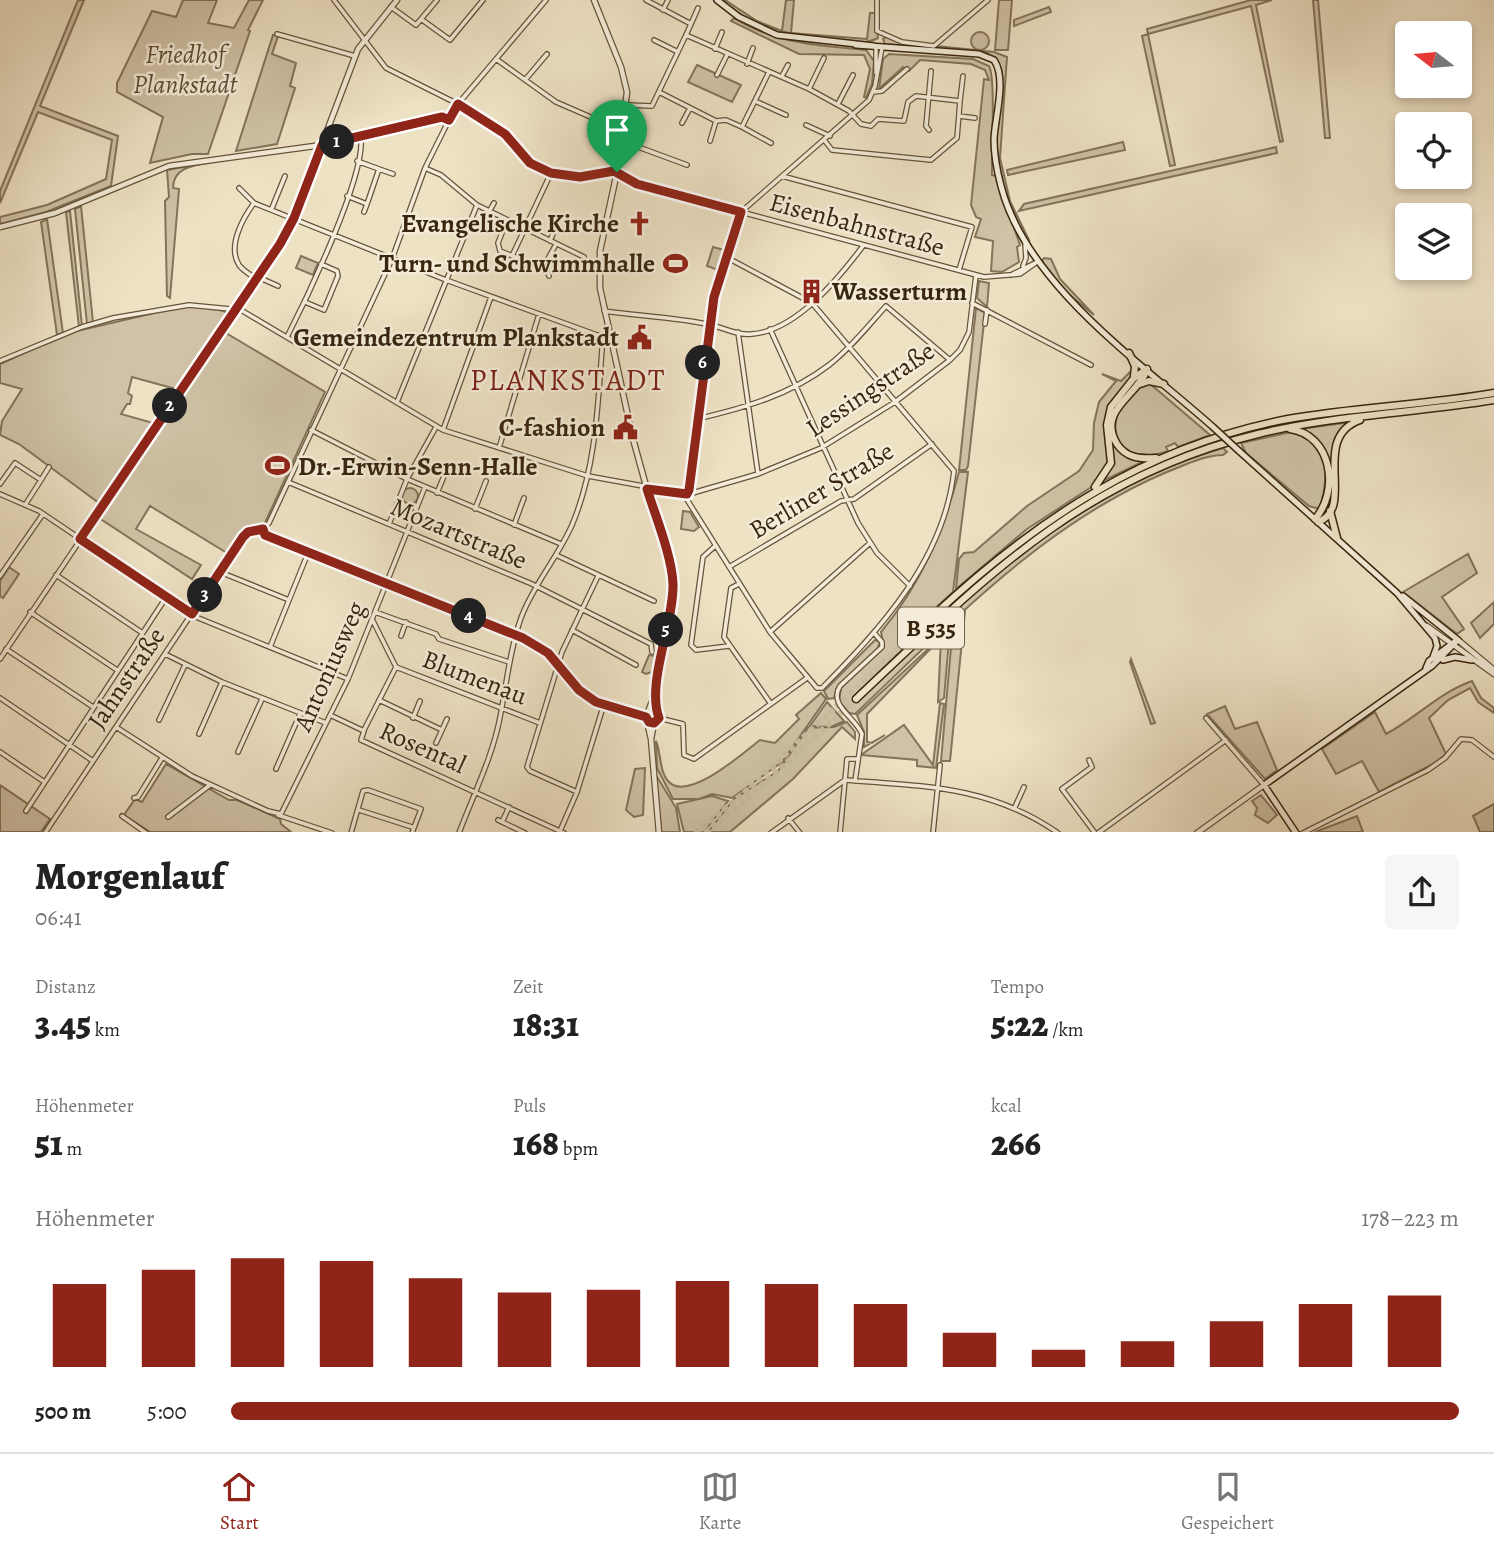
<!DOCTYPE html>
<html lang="de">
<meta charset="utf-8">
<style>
:root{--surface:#fff;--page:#f6f6f6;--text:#222;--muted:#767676;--line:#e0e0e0;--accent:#8f2418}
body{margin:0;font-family:Alegreya,serif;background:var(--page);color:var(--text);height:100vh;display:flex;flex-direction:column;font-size:26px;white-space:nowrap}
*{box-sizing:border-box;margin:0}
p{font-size:23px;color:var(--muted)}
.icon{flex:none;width:38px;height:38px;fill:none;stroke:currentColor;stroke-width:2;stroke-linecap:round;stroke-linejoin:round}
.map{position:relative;height:832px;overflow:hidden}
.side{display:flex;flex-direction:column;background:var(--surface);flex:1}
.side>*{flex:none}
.needle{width:46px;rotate:286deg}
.controls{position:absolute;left:1395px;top:21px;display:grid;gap:14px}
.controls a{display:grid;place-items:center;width:77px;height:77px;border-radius:7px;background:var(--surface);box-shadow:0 4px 10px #0003;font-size:35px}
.pin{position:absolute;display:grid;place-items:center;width:60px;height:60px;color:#fff;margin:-72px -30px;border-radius:50% 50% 50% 0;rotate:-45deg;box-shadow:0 0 7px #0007}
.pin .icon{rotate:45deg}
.km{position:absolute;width:35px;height:35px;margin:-18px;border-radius:50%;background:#222;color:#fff;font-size:19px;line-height:35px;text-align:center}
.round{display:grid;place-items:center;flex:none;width:74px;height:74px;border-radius:7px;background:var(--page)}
.headline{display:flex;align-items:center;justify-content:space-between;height:119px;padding:0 35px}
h1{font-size:38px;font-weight:800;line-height:52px}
.metrics{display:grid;grid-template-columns:repeat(3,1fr);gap:10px;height:119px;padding:7px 35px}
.metrics div{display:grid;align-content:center}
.metrics b{font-size:35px;font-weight:800}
.metrics small{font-size:19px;font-weight:400}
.metrics p{font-size:19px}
.chart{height:196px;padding:14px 35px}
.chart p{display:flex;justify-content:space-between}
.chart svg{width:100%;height:126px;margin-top:7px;stroke:var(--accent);stroke-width:6}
ul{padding:0 35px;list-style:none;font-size:23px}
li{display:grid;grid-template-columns:112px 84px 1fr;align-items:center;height:52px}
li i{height:18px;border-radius:9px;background:var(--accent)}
.dock{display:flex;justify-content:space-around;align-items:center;height:98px;border-top:2px solid var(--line);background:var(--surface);font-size:19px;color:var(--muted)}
.dock a{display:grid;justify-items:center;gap:4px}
.dock .current{color:var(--accent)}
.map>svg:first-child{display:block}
.green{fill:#cfc2a6;stroke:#83745a;stroke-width:2}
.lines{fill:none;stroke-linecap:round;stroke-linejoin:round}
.trunk-tunnel{stroke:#c9bca0;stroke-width:6;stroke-dasharray:6 3;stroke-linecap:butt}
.minor-casing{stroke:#65543b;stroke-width:6}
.tertiary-casing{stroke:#65543b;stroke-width:7}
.secondary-casing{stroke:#37250d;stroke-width:8}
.trunk-casing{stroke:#37250d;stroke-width:9}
.minor{stroke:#f4ecd9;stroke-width:3.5}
.tertiary{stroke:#f4ecd9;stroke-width:4.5}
.secondary{stroke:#f4ecd9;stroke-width:5}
.trunk{stroke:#eee2c5;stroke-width:6}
.secondary-bridge-casing{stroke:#37250d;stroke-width:8;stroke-linecap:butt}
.secondary-bridge{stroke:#f4ecd9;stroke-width:5}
.route-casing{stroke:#fff;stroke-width:14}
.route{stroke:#8f2418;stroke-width:9}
.labels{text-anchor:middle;stroke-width:5;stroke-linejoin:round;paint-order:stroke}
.shield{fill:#f4ecd9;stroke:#70614a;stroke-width:2}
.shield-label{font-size:24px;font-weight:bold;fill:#37250d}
.park-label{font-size:26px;font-style:italic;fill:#5d4c33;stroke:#f4ecd9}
.poi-label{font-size:26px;font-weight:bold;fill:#37250d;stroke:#f4ecd9;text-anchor:end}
.street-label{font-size:26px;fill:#37250d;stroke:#f4ecd9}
.quarter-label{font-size:30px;letter-spacing:2px;fill:#7a1f14;stroke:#f4ecd9}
</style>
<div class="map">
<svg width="1494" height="833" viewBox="0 0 1494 833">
<rect width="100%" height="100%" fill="#eee2c5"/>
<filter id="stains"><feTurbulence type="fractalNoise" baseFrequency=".00286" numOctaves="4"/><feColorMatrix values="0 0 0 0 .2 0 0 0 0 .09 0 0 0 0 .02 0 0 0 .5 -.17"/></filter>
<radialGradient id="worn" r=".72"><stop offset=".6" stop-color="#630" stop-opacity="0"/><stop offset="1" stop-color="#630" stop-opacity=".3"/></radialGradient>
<path class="green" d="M78,0H84L40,106L118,136L111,186L46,212L0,224V217L47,205L106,179L112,140L38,112L0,203V191Z
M183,0H217L208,23L234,28L249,0H263L248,30L250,31L208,154H192L150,163L163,117L117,92V83L152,11L176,17Z
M719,0H725L757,21L782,31L786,0H794L791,33L867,39L870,13H875L878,38C865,45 851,42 836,40C791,36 756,28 719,0Z
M999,0H1012L1008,50H995Z
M1251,0H1272L1256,5L1283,141L1280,142L1251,6L1148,34L1175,165L1170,166L1142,36L1148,34L1147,29Z
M1313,0H1318L1330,138H1325Z
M1049,7L1051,12L1014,26V20Z
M734,18C775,44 819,45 866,50L874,61L872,84L866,98L864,97L870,69L864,55L799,54L731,21Z
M971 41a9 9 0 1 1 18 0a9 9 0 1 1-18 0Z
M273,35L278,36L272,54L296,63L290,86L295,88L277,144L236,151Z
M888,36L898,42L994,52L1007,57L1000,158L1010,201L1029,240H1026C1009,206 995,170 996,131C997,107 1004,83 997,60L987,53L885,44L883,39Z
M889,54L973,59L989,66C996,78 991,153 992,175L996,176L1020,245L1017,247L1019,262L1002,272L991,271L993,241L975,237L981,219L976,217L971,205L984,79L989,80L985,70L971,64L920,60L909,71L903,67L879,89L883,59Z
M697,65L741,85L732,102L688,82Z
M1123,142L1125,150L1008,175L1007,170Z
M1276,147L1277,153L1019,211L1024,204Z
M218,161C199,165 173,165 173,188L179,189L170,298L167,296L165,201L169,197L167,170Z
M81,206L93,322L87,324L75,209Z
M70,211L82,326L79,327L66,212Z
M47,219L63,333L57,335L41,222Z
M713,247L724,250L718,270L707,266Z
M301,256L318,263L313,275L296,268Z
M1044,258L1051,259L1060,279L1094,315L1066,292L1042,261Z
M979,281L989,283L987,307L977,298Z
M189,305L224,311L227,314L176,389L132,377L128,393L132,396L130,404H127L121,414L153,423L99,503L19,444L0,435L2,421L22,389L0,383V364L68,333Z
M976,308L985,313L968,466L966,470H959Z
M226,333L325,392L264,525L242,530L227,553L150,506L136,529L201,565L192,579L99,518Z
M1132,370L1131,378L1113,400L1107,468L1096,484L1027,529L956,589L959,559L964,553L974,552L1027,506L1079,471L1093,450L1094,423L1099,402L1116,381L1102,374L1121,381Z
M1141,374L1113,411L1116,445L1144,461L1105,480L1113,459L1110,413Z
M1148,383L1155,388L1210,435L1178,447L1175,443L1166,447L1168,451C1105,473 1099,405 1148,383Z
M1351,422L1339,433C1337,453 1338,505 1322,516C1339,490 1333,442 1301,429Z
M1291,432C1297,434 1308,435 1312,439C1331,455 1326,489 1319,509L1309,506L1246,453L1241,443Z
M1223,448L1227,452L1223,455C1205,455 1185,465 1167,472C1043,524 951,623 855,714L849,713L839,701L841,688L884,647L881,632C921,584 943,532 959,472H968L953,592L931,612L935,618L853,697L857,702C965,597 1075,490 1223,448Z
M402 496a8 8 0 1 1 16 0a8 8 0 1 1-16 0Z
M683,511L690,512L699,527L694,531L681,529Z
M1468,554L1477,573L1442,597L1464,629L1457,634L1403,592Z
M9,567L19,574L3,598L0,596V581Z
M1494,602V624L1480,638L1471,623Z
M965,611L950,761H941L953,625Z
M943,635L949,640L944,698L938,702L941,638L867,714V742L872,743L885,735L864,747V732L857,715Z
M875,640L880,642L877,650L837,687L834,698L828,699L824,691Z
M657,650H660L657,670L646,674L642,672L649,655L655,656Z
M1131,659L1155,723L1151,724L1130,662Z
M1472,681L1481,698L1494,708V713L1478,702L1470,688L1448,700L1429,718L1446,754L1435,763L1379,792L1362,761L1336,774L1322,749L1375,712L1386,734C1416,718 1440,692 1472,681Z
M821,693L826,699L782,762L732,798L712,794L699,799H673L657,768L656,741C661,752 659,772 669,782C689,802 744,752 760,740L775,743L799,719L796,715Z
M827,702L844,721L831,727L810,726Z
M940,703L944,704L936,768L917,766V760L861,755L904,725L933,765Z
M1225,706L1235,729L1257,722L1277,770L1265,779L1207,714Z
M847,722L855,732V739L842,727L793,779L730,832H708L734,799L778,771L808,728L834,727Z
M166,764L229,800H237L280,819L281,824L291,832H150L124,815L135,799L142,802Z
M645,768L643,815L634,817L626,810L635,769Z
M656,775L676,808L680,832H661Z
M0,785L50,819L41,832H0Z
M1261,795L1277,815L1268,823L1255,815L1257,808L1252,801Z
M712,796L728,801L704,832H684L677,804Z
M1494,804V832H1480L1473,816Z
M1357,816L1363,832H1315Z"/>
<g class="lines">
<path class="trunk-tunnel" d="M695,833L744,793L934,615
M705,833L749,797L856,699"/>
<defs>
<path id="minor" d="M334,0L386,68L458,104L546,0
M646,0L691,24L686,35
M877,0V31L902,42L934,46L988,0
M391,7L416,25L437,0
M663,10L668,0
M421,19L450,40L483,0
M691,24L698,8
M277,34L355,56
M654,40L678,52
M715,49L722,32
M496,59L556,102L623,131
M747,64L753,48
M876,73V47
M717,75L727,55
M782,76L788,65
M525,80L547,54
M809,89L824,58
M659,92L716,121L726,120L742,127L768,74
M873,92L882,91L907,69
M755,101L786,115
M960,101L963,76
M838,104L853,75
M627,105L652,106L686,35L809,89L849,111L861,124L871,126L878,119L904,121L908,102L916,96L960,101L957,138L931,160L832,150L825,141
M959,116L975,118
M682,123L690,108
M806,125L830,136
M742,127L771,143
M929,130L926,126L931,71
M622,141L687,165
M710,141L716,121
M425,168L441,175L477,205L584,257
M379,169L393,174
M782,176L972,227L959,270
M239,188L254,203
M347,196L367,204L379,169L357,161
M272,208L285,176
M490,210L494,203
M364,212L367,204
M741,212L984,277L1020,274L1037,262
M507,220L498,243L500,251L543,268L555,246
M550,241L557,224
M512,256L551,173
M726,257L812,303L954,471C944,560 881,628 822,688H817L770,632L686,498L714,297C723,269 732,241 741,212L869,100L875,86L882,48
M1023,266L1026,258L1025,244
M546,267L549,276
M1011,275L1037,262
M258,277L278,286
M257,279C251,275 243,271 239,265C227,246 243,218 254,203L446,280L597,335L611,337
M305,302L324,310L338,276L337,271L321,264
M972,303L1091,365
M604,311C639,316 676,317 711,325C724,328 739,336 752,334C796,331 839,278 863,246
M985,324L987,310
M770,329L858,523L877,553L910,586
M738,332L758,474
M287,337C307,298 365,177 361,138
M0,361L82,327L113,318L189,305L241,310L443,430L588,476L687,494
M397,402L477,205
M697,419C744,408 790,395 829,365C850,349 868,326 886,306L950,360
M311,430L407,479L561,544
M443,430L491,297
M499,448L539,314
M41,480L49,467
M288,482L532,584L651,644L652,652
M0,484L15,463L41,480L25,505
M437,493L449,464
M0,494L39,511L192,614
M689,494L758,474L821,448L895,402L950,360L960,350L969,332L976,275
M475,509L486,481
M389,524L407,479L436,427
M514,525L524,498
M263,529L265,535L523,638L548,653L579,690L596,702L646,717
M715,546L703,557L691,645L696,650L729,646
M556,555L654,601
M729,567L841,501L854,499L932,444
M220,572L289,600
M56,575L141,632
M0,576L43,514
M739,584L731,588L724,637L771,704
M30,612L117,670
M375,612L436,634L439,639L509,662
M191,615L348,679
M372,619L396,667
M572,630L636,665
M770,632L870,543
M401,636L406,622
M270,647L308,553
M6,649L93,707
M165,654L222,682L326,723
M0,659L280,244L294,218L322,145
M396,667L540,723
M0,698L93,761
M379,700L442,730
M330,715L364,731L361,740L564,833
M413,718L420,701
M659,718L683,724L684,755L694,759L807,678
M1206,718L1264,785
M159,720L185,665
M116,727L192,776L268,811L281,814L348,679L425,487
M364,730L396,667
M199,734L222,682
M436,743L447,719
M0,752L43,781
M238,752L262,699
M1089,760L1092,767L1062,789L1095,833
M276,769L300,714
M855,781L862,734C855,717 828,705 840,686L882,647V642L875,634
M577,792L530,771L527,767L562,652L598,576
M134,798L138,797L162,758
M1015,807L1024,787
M359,810L412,827
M26,811L167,596
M278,815L332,833
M122,816L146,833
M168,817L210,785
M788,818L800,833
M498,820L525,833
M502,822L509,807
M560,831L577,792L603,707
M45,833L243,537C251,528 262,532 269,523L392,259L425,168L449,120
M351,833L363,791L368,790L421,809L412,833
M459,833C474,793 494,754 501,712C507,681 510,649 521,618C533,585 558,557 572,525C597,466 598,399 603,336
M771,833L845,780C923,786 991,786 1058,833
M840,833L847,759H857
M933,833L940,765
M1098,833L1226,740
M1303,833L1428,770L1445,758L1461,739L1472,740L1494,757"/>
<path id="tertiary" d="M594,0L621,67L627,92L617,172L600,251V288L633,439L673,583L657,690L655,711L659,718L654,723L651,739
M322,144L358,49L397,0
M0,227L55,213L169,166L322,145L442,117L449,120L458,104L504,134L530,163L551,173L580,177L614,171L637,184L741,212
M1427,626L1494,674
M1458,640L1494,670
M656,691L646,717L651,739L659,833
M1197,833L1264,785"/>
<path id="secondary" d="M717,0L739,17L777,35L874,46
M856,45L979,54L994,60C1007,79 995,117 994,139C994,155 997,171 1001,186C1026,284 1140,362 1213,427
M1239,451L1397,593L1435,638L1437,646L1433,657
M1403,596L1458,640
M1443,660L1455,657L1472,660
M1426,668L1429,661L1457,640
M1296,833L1264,785L1432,666L1458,640"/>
<path id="trunk" d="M1129,353L1135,366L1134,376
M1147,369C1139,395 1096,410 1117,444C1126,458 1140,459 1156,458
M1137,385L1149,381L1164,384
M1290,429C1332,435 1340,491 1315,519
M1095,487L1111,463L1107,425L1111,407L1134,378L1147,369
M1330,511L1337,538
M1318,522C1357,508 1309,438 1360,420
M934,615C1037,519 1147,446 1288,419C1356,407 1426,405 1494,393
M856,699C981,581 1083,476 1258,434C1335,415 1416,413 1494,400"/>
</defs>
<use href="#minor" class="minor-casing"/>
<use href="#tertiary" class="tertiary-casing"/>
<use href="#secondary" class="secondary-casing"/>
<use href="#trunk" class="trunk-casing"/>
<use href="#minor" class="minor"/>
<use href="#tertiary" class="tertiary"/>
<use href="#secondary" class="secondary"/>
<use href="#trunk" class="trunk"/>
<defs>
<path id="secondary-bridge" d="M1213,427L1239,451"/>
</defs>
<use href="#secondary-bridge" class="secondary-bridge-casing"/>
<use href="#secondary-bridge" class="secondary-bridge"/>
</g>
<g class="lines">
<defs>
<path id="route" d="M458,104L505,134L530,163L551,173L580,177L614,171L637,184L741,212L714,297L689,490L687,494L647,489C655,515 672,556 673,584C674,623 646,683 659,718L654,723L649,722L646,717L596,702L579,690L548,653L523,638L265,535L263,529L248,532L243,537L192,614L80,539L280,244L294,218L322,145L442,117L449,120Z"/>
</defs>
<use href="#route" class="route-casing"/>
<use href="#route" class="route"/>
</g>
<defs>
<symbol id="church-bare" viewBox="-9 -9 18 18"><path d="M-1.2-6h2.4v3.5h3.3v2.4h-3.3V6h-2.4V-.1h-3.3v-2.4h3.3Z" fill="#8f2418" stroke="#f4ecd9" stroke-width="2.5" paint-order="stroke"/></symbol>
<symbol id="stadium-bare" viewBox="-9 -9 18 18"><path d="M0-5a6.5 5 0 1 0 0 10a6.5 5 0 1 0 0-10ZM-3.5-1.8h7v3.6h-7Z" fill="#8f2418" stroke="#f4ecd9" stroke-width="2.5" paint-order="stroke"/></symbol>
<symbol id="building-bare" viewBox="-9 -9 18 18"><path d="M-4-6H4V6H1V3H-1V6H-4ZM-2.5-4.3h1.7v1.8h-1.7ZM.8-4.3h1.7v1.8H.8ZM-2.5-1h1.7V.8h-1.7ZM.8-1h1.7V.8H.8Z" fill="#8f2418" stroke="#f4ecd9" stroke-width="2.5" paint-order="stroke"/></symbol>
<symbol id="civic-bare" viewBox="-9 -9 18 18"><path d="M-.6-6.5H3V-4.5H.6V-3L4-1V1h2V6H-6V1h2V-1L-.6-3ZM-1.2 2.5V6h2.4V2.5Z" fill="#8f2418" stroke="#f4ecd9" stroke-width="2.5" paint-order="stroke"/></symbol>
</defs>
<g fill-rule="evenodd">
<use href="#church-bare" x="622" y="206" width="35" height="35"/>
<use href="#stadium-bare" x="658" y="246" width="35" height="35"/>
<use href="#building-bare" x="794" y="274" width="35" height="35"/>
<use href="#civic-bare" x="622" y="320" width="35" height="35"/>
<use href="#civic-bare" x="608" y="410" width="35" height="35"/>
<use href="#stadium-bare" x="260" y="448" width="35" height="35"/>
</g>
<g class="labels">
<rect class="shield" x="898" y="607.5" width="66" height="41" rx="5"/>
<g class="shield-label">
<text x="931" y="636">B 535</text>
</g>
<g class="park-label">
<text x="185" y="63">Friedhof<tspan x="185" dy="30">Plankstadt</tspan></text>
</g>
<g class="poi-label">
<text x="619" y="232">Evangelische Kirche</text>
<text x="655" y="272">Turn- und Schwimmhalle</text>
<text x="832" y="300" text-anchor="start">Wasserturm</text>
<text x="619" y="346">Gemeindezentrum Plankstadt</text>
<text x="605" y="436">C-fashion</text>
<text x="298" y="475" text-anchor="start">Dr.-Erwin-Senn-Halle</text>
</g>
<g class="street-label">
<text transform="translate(857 224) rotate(15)" y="9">Eisenbahnstraße</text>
<text transform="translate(870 389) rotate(-34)" y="9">Lessingstraße</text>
<text transform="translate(821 490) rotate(-31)" y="9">Berliner Straße</text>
<text transform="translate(459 533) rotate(23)" y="9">Mozartstraße</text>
<text transform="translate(329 666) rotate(-66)" y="9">Antoniusweg</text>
<text transform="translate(475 677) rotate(21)" y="9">Blumenau</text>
<text transform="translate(126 678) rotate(-56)" y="9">Jahnstraße</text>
<text transform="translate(423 747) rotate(24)" y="9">Rosental</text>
</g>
<g class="quarter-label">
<text x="568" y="390">PLANKSTADT</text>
</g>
</g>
<rect width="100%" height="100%" filter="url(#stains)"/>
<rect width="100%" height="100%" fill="url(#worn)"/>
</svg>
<div class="controls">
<a><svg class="needle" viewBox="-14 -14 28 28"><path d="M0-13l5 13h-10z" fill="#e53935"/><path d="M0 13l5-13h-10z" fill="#767676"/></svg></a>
<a><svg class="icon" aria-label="locate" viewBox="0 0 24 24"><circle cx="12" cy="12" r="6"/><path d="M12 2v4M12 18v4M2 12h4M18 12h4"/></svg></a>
<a><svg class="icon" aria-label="layers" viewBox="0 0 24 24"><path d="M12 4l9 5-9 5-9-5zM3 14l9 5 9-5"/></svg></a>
</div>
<div class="pin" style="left:617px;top:172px;background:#1e9e55"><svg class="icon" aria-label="arrive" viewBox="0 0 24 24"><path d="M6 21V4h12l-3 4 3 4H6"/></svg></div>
<b class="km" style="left:337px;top:142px">1</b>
<b class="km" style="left:170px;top:406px">2</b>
<b class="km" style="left:205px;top:595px">3</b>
<b class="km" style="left:469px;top:616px">4</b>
<b class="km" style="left:666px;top:630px">5</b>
<b class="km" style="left:703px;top:363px">6</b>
</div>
<section class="side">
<div class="headline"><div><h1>Morgenlauf</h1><p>06:41</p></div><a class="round"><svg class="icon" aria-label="share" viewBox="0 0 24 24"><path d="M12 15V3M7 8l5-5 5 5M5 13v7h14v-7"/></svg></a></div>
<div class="metrics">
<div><p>Distanz</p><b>3.45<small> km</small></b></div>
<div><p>Zeit</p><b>18:31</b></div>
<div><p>Tempo</p><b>5:22<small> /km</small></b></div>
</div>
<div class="metrics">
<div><p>Höhenmeter</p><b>51<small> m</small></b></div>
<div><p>Puls</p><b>168<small> bpm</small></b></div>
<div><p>kcal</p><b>266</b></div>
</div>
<div class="chart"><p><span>Höhenmeter</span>178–223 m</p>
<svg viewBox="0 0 160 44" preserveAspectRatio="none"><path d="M5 44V15M15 44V10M25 44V6M35 44V7M45 44V13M55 44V18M65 44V17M75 44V14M85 44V15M95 44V22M105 44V32M115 44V38M125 44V35M135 44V28M145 44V22M155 44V19"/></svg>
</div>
<ul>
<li><b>500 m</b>5:00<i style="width:100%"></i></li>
</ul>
</section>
<nav class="dock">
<a class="current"><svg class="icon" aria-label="home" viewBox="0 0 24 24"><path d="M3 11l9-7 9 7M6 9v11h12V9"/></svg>Start</a>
<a><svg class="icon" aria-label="map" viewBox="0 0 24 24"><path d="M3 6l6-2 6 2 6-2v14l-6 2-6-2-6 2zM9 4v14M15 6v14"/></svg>Karte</a>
<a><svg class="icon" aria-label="saved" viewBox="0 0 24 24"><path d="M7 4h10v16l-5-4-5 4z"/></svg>Gespeichert</a>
</nav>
